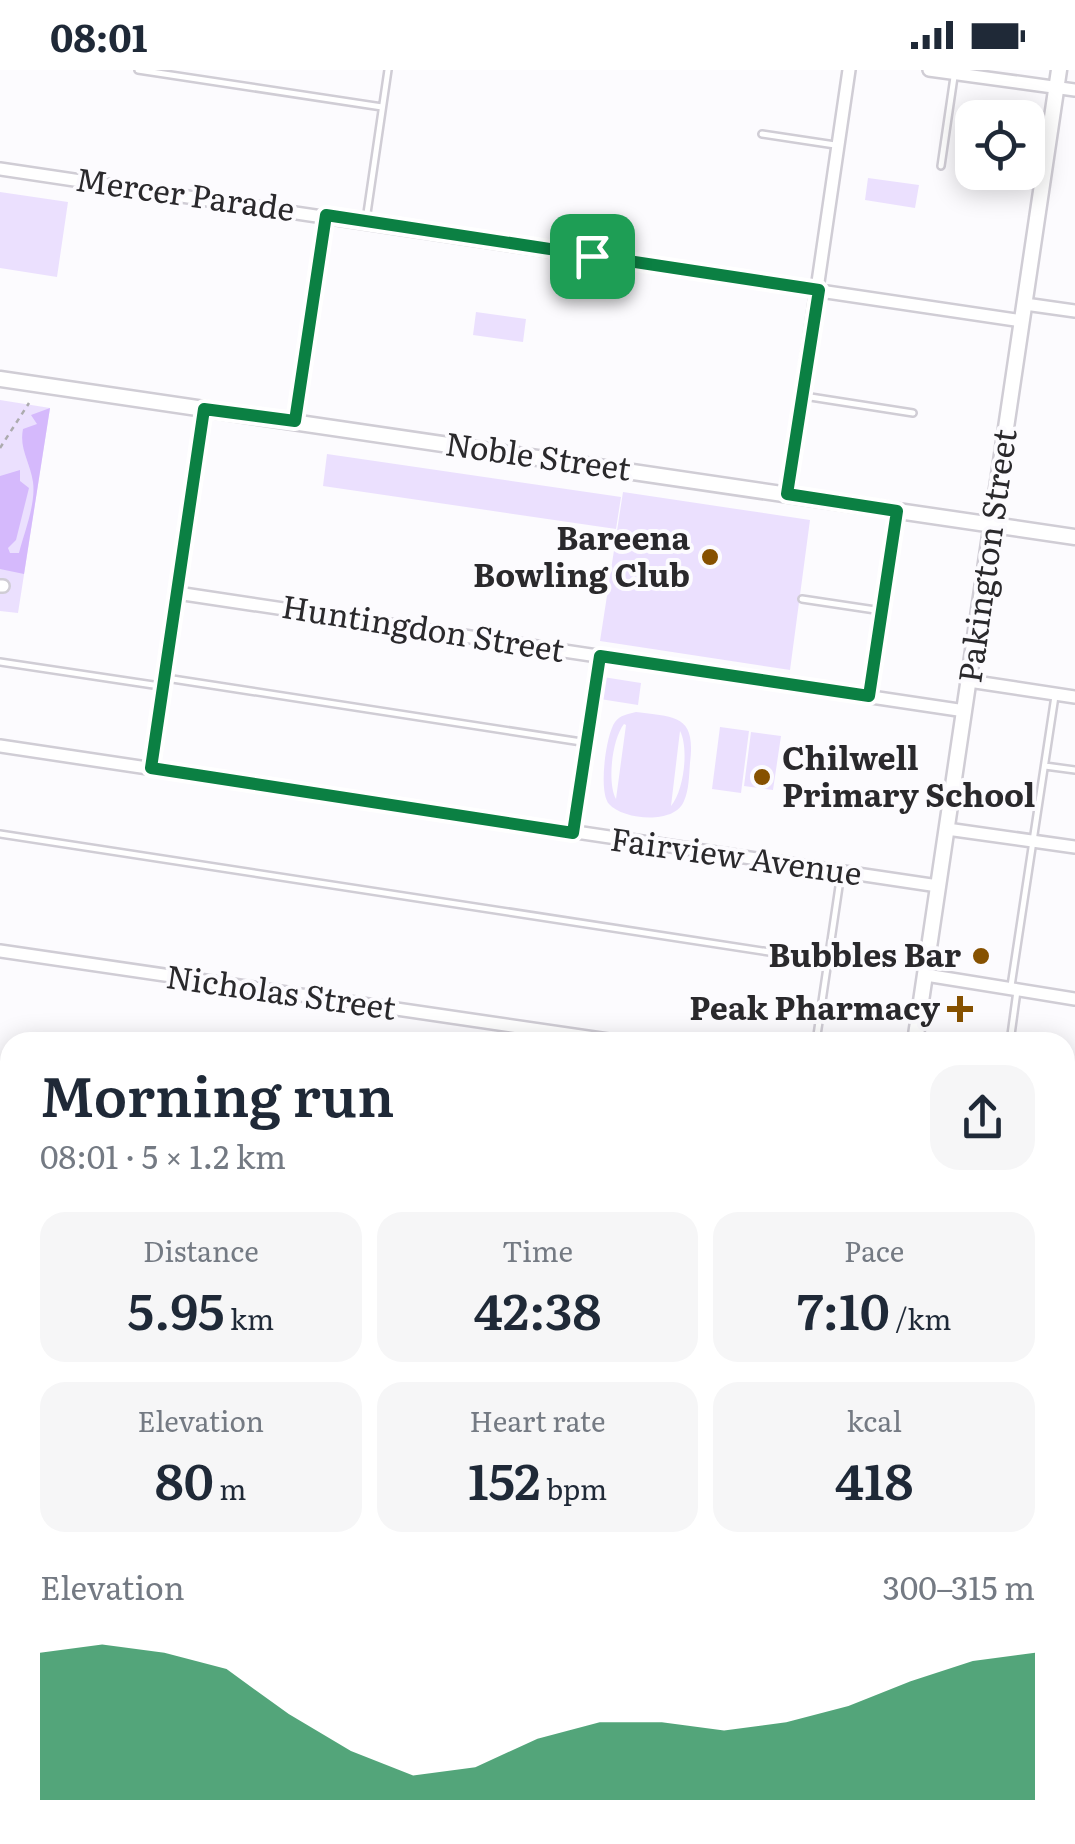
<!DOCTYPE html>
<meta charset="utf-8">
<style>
:root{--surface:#fff;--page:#f6f6f7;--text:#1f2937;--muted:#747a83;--accent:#0b8043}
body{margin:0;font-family:Literata,serif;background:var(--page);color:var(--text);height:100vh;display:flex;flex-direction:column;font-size:38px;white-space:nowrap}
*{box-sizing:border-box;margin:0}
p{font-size:32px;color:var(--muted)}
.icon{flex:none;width:55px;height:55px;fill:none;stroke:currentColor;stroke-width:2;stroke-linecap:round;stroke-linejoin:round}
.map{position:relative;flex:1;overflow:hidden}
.details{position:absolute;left:0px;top:962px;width:1075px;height:812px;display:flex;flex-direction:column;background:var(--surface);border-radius:30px 30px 0 0;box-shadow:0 5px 25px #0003}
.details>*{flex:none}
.buttons{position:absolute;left:955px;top:30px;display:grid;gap:20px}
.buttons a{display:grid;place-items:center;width:90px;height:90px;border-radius:20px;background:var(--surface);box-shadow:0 5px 25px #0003;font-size:50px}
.pin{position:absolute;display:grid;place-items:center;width:85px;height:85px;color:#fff;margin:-42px;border-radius:20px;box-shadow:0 5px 15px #0006}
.round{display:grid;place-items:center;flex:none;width:105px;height:105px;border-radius:30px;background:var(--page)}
.overview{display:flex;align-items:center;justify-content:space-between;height:170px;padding:0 40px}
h1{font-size:55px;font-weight:600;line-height:75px}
.figures{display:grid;grid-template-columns:repeat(3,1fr);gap:15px;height:170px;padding:10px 40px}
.figures div{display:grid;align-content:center;border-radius:25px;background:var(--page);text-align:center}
.figures b{font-size:50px;font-weight:600}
.figures small{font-size:28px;font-weight:400}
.figures p{font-size:28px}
.chart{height:280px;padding:20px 40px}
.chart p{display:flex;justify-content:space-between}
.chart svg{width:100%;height:180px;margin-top:10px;fill:var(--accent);opacity:.7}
.status{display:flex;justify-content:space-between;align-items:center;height:70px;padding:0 50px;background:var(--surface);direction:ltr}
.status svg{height:28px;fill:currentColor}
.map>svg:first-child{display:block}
.green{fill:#ebe0fe;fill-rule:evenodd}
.forest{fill:#d5b9fc}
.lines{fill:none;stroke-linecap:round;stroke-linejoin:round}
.service-casing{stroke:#d0cdd5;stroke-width:10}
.minor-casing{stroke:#d0cdd5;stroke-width:16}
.tertiary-casing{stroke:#d0cdd5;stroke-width:19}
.secondary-casing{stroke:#d0cdd5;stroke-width:20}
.path{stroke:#acabae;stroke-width:2.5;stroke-dasharray:5 5;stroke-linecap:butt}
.service{stroke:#fff;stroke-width:5}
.minor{stroke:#fff;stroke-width:11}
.tertiary{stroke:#fff;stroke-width:14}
.secondary{stroke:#fff;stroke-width:15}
.route-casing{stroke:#fff;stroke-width:20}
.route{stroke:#0b8043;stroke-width:12}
.poi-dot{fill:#865100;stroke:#fcfbfe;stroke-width:4}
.labels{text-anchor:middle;stroke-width:8;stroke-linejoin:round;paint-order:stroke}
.street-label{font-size:32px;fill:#2a292c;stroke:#fcfbfe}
.poi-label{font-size:32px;font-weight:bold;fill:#2a292c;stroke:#fcfbfe;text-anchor:end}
</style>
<div class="status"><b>08:01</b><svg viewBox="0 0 49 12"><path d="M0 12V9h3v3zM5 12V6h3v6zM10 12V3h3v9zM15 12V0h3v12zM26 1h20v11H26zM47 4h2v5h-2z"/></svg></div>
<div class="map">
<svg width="1075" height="1774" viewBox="0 0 1075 1774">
<rect width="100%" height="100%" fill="#fcfbfe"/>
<path class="green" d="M868,108L919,115L915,138L865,130Z
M0,122L68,132L57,207L0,198Z
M476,242L526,249L523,272L473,265Z
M0,330L50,338L18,543L0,541Z
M327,384L621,427L616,459L323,416Z
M623,422L810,450L790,600L600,571Z
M603,607L641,613L638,635L600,629Z
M636,642C676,647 696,645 690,693C689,706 689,720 684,731C675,755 623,750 609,734C598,722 606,664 615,652C620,645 628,644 636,642ZM624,654L626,655L616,729C607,713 612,669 624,654ZM680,661C689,678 684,721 671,736Z
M720,657L749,661L741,723L712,719Z
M751,662L781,666L773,720L744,716Z
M0,1687L10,1688V1765H167L165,1774H0Z"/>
<path class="forest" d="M50,338L24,504L0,499V406L20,400V411L29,418L16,470L8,478L10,483H19C24,463 36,434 33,412C30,392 19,379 23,359L37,354L31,345Z"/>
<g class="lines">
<defs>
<path id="service" d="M138,0L382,37
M762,64L835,75
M941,96L954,7
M366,150L388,0
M804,326L913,343
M802,529L882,541
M0,592L160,616
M166,608L588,673
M869,626L896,444
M1045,696L1075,700
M573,761L599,589
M0,764L828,891
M1011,916L1055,626
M816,972L841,803
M1010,972L1017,921"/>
<path id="minor" d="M929,0L1075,20
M0,99L1022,251
M1025,234L1075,241
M295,351L326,145
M787,424L849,0
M0,516H3
M177,523L965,641
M969,611L1075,627
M0,676L938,816
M151,698L204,339
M947,759L1075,777
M0,881L622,972
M926,905L1075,929
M0,1098L10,1100
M1065,1144L1075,1146
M0,1356L10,1288
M1070,1365L1075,1331
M0,1427L10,1429
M1065,1591L1075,1592
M335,1774L337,1765"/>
<path id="tertiary" d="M0,309L1075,467
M915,972L1059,0
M796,1774L797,1765"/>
<path id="secondary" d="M0,1667L10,1668
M679,1765L738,1774"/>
</defs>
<use href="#service" class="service-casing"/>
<use href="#minor" class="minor-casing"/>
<use href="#tertiary" class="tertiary-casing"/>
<use href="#secondary" class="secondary-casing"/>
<path class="path" d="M0,378L29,333"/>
<use href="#service" class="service"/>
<use href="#minor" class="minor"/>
<use href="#tertiary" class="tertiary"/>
<use href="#secondary" class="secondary"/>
</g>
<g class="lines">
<defs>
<path id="route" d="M326,145L819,220L787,424L897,441L869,626L600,586L573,763L151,698L204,339L295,351Z"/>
</defs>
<use href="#route" class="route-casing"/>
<use href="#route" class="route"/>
</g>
<g class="poi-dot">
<circle cx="710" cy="487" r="10"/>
<circle cx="762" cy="707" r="10"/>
<circle cx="981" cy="886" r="10"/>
<path d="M955 924h10v10h10v10h-10v10h-10v-10h-10v-10h10z"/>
</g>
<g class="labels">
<g class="street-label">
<text transform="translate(185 125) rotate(8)" y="11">Mercer Parade</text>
<text transform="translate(538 387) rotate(8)" y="11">Noble Street</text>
<text transform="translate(988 486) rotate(-82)" y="11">Pakington Street</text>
<text transform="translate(423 559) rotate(9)" y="11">Huntingdon Street</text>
<text transform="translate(736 787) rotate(8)" y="11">Fairview Avenue</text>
<text transform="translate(281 923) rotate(8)" y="11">Nicholas Street</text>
</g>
<g class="poi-label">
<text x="690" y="480">Bareena<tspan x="690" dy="37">Bowling Club</tspan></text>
<text x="782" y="700" text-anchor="start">Chilwell<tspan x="782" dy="37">Primary School</tspan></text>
<text x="961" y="897">Bubbles Bar</text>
<text x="940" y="950">Peak Pharmacy</text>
</g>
</g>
</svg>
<div class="buttons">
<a><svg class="icon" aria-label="locate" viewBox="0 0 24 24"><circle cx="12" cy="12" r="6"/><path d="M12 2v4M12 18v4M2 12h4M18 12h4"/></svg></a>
</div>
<div class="pin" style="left:592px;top:186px;background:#1e9e55"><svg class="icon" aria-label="arrive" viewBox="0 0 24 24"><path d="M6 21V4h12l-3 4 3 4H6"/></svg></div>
<section class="details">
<div class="overview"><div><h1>Morning run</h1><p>08:01 · 5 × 1.2 km</p></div><a class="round"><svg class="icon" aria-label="share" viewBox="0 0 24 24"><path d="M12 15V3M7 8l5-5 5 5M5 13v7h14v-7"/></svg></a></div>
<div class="figures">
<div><p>Distance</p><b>5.95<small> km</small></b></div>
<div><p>Time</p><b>42:38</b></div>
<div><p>Pace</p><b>7:10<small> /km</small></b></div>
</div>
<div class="figures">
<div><p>Elevation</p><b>80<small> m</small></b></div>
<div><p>Heart rate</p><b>152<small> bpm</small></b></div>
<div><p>kcal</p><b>418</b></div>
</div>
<div class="chart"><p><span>Elevation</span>300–315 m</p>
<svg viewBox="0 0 160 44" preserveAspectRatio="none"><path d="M0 44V8L10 6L20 8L30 12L40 23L50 32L60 38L70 36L80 29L90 25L100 25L110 27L120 25L130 21L140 15L150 10L160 8V44z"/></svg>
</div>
</section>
</div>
